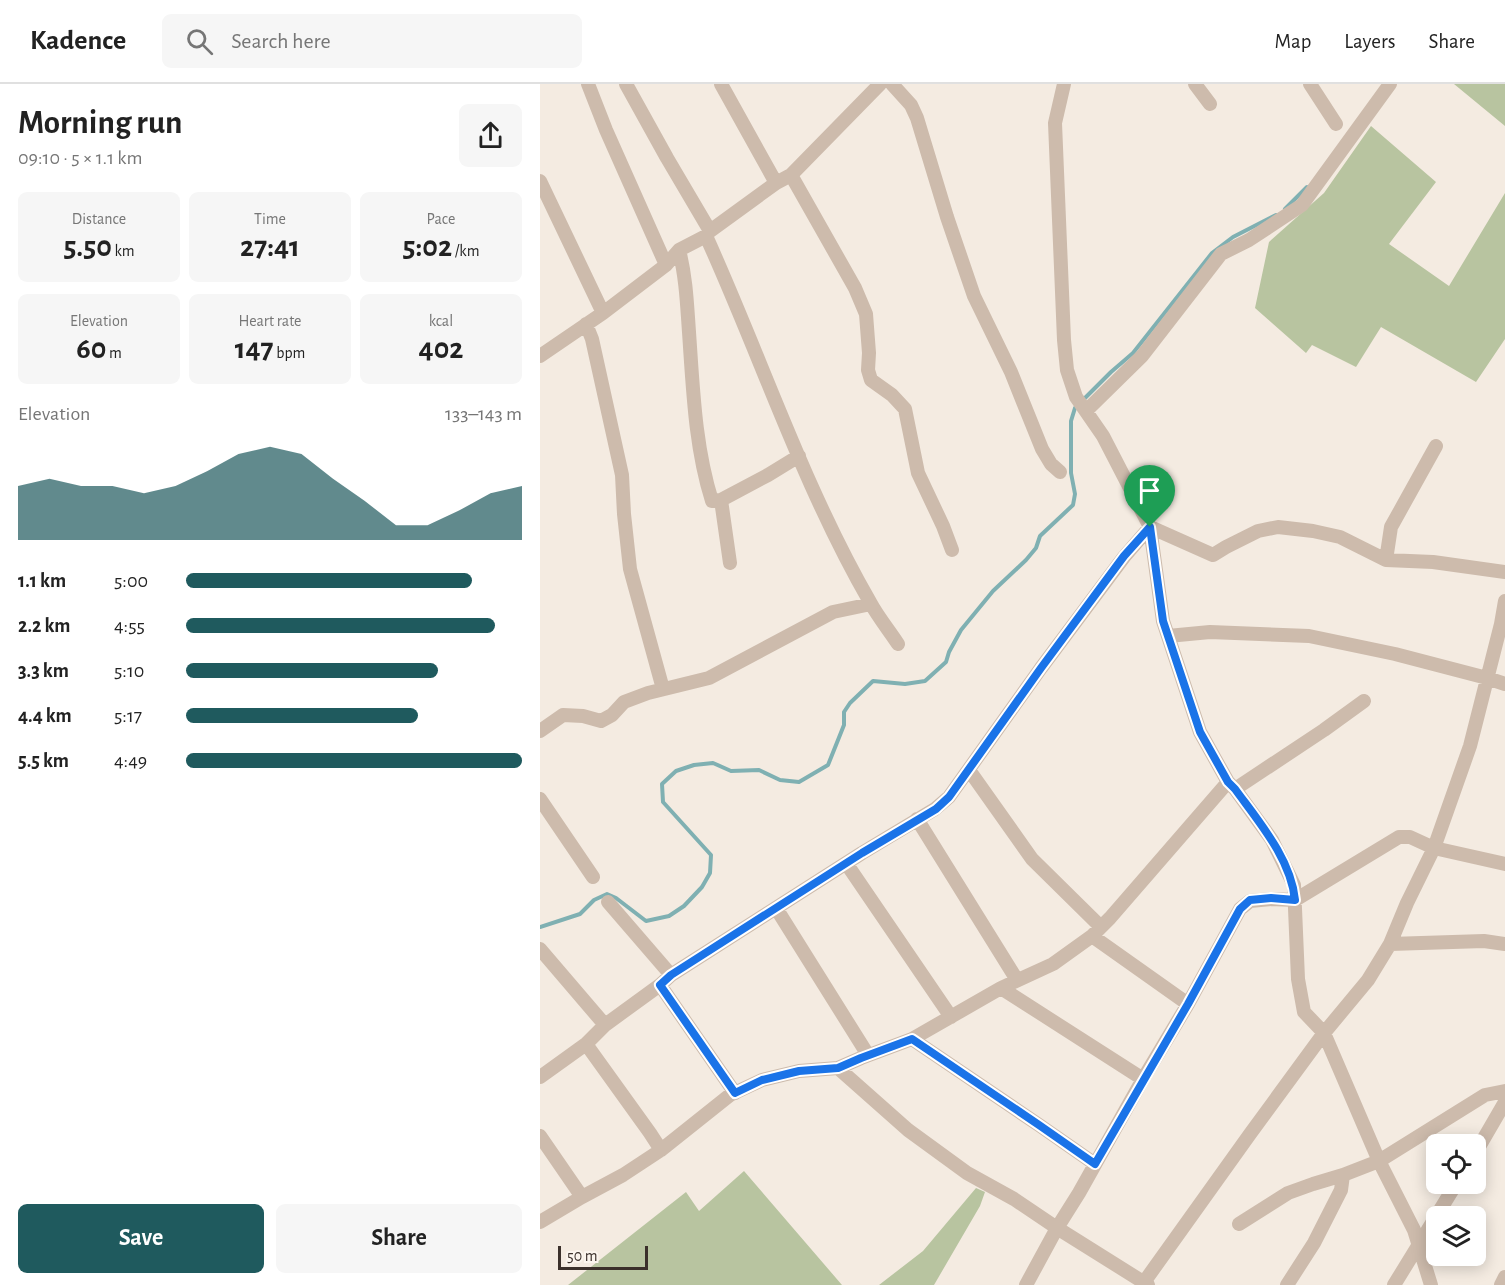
<!DOCTYPE html>
<meta charset="utf-8">
<style>
:root{--surface:#fff;--page:#f6f6f6;--text:#222;--muted:#767676;--line:#e0e0e0;--accent:#1f5a5e}
body{margin:0;font-family:"Alegreya Sans",sans-serif;background:var(--page);color:var(--text);height:100vh;display:flex;flex-direction:column;font-size:22px;white-space:nowrap}
*{box-sizing:border-box;margin:0}
p{font-size:20px;color:var(--muted)}
.icon{flex:none;width:33px;height:33px;fill:none;stroke:currentColor;stroke-width:2;stroke-linecap:round;stroke-linejoin:round}
.map{position:relative;flex:1;overflow:hidden}
.panel{display:flex;flex-direction:column;background:var(--surface);width:540px}
.panel>*{flex:none}
.fabs{position:absolute;left:886px;top:1050px;display:grid;gap:12px}
.fabs a{display:grid;place-items:center;width:60px;height:60px;border-radius:9px;background:var(--surface);box-shadow:0 3px 15px #0003;font-size:30px}
.scale{position:absolute;left:18px;bottom:15px;width:90px;box-sizing:border-box;padding-left:6px;border:3px solid #3b302b;border-top:0;font-size:16px;line-height:21px;white-space:nowrap;color:#3b302b;-webkit-text-stroke:4px #fbf5ee;paint-order:stroke}
.pin{position:absolute;display:grid;place-items:center;width:51px;height:51px;color:#fff;margin:-62px -26px;border-radius:50% 50% 50% 0;rotate:-45deg;box-shadow:0 0 6px #0007}
.pin .icon{rotate:45deg}
.round{display:grid;place-items:center;flex:none;width:63px;height:63px;border-radius:9px;background:var(--page)}
.summary{display:flex;align-items:center;justify-content:space-between;height:102px;padding:0 18px}
h1{font-size:33px;font-weight:700;line-height:45px}
.metrics{display:grid;grid-template-columns:repeat(3,1fr);gap:9px;height:102px;padding:6px 18px}
.metrics div{display:grid;align-content:center;border-radius:9px;background:var(--page);text-align:center}
.metrics b{font-size:30px;font-weight:700}
.metrics small{font-size:16px;font-weight:400}
.metrics p{font-size:16px}
.chart{height:168px;padding:12px 18px}
.chart p{display:flex;justify-content:space-between}
.chart svg{width:100%;height:108px;margin-top:6px;fill:var(--accent);opacity:.7}
.button{display:flex;gap:12px;margin-top:auto;padding:12px 18px}
.button a{flex:1;height:69px;border-radius:9px;background:var(--accent);color:#fff;font-size:24px;font-weight:700;line-height:69px;text-align:center}
.button a+a{background:var(--page);color:var(--text)}
ul{padding:0 18px;list-style:none;font-size:20px}
li{display:grid;grid-template-columns:96px 72px 1fr;align-items:center;height:45px}
li i{height:15px;border-radius:8px;background:var(--accent)}
header{display:flex;align-items:center;gap:36px;box-sizing:border-box;height:84px;padding:0 30px;background:var(--surface);border-bottom:2px solid var(--line)}
header strong{font-size:28px}
nav{display:flex;gap:33px;margin-inline-start:auto;font-size:21px}
.search{width:420px;height:54px;background:var(--page);display:flex;align-items:center;gap:15px;box-sizing:border-box;padding:0 21px;border-radius:9px;color:var(--muted);font-size:22px}
main{display:flex;flex:1;min-height:0}
.map>svg:first-child{display:block}
.green{fill:#b8c4a0}
.lines{fill:none;stroke-linecap:round;stroke-linejoin:round}
.stream{stroke:#7fb0b2;stroke-width:4}
.minor{stroke:#cdbbac;stroke-width:14}
.route-casing{stroke:#fff;stroke-width:12}
.route{stroke:#1a73e8;stroke-width:8}
</style>
<header>
<strong>Kadence</strong>
<div class="search"><svg class="icon" aria-label="search" viewBox="0 0 24 24"><circle cx="10" cy="10" r="6"/><path d="M15 15l6 6"/></svg>Search here</div>
<nav><a>Map</a><a>Layers</a><a>Share</a></nav>
</header>
<main>
<section class="panel">
<div class="summary"><div><h1>Morning run</h1><p>09:10 · 5 × 1.1 km</p></div><a class="round"><svg class="icon" aria-label="share" viewBox="0 0 24 24"><path d="M12 15V3M7 8l5-5 5 5M5 13v7h14v-7"/></svg></a></div>
<div class="metrics">
<div><p>Distance</p><b>5.50<small> km</small></b></div>
<div><p>Time</p><b>27:41</b></div>
<div><p>Pace</p><b>5:02<small> /km</small></b></div>
</div>
<div class="metrics">
<div><p>Elevation</p><b>60<small> m</small></b></div>
<div><p>Heart rate</p><b>147<small> bpm</small></b></div>
<div><p>kcal</p><b>402</b></div>
</div>
<div class="chart"><p><span>Elevation</span>133–143 m</p>
<svg viewBox="0 0 160 44" preserveAspectRatio="none"><path d="M0 44V22L10 19L20 22L30 22L40 25L50 22L60 16L70 9L80 6L90 9L100 19L110 28L120 38L130 38L140 32L150 25L160 22V44z"/></svg>
</div>
<ul>
<li><b>1.1 km</b>5:00<i style="width:85%"></i></li>
<li><b>2.2 km</b>4:55<i style="width:92%"></i></li>
<li><b>3.3 km</b>5:10<i style="width:75%"></i></li>
<li><b>4.4 km</b>5:17<i style="width:69%"></i></li>
<li><b>5.5 km</b>4:49<i style="width:100%"></i></li>
</ul>
<div class="button"><a>Save</a><a>Share</a></div>
</section>
<div class="map">
<svg width="965" height="1201" viewBox="0 0 965 1201">
<rect width="100%" height="100%" fill="#f4ebe1"/>
<path class="green" d="M914,0H965V42Z
M831,42L896,98L849,160L909,202L965,109V255L936,298L841,243L816,283L772,261L766,269L715,224L729,158L784,109Z
M204,1087L302,1201H28L146,1108L159,1127Z
M436,1104L445,1108L440,1122L394,1201H339L383,1167Z"/>
<g class="lines">
<path class="stream" d="M745,125L767,103
M543,316L571,288L593,269L672,169L693,153L736,131
M0,843L40,830L54,816L67,810L76,814L106,837L129,832L144,822L162,803L170,789L171,771L123,718L122,700L136,687L154,681L173,679L191,687L219,686L240,696L259,698L288,681L304,641V628L310,619L333,597L365,600L385,597L406,578L409,568L421,546L453,507L486,476L496,464L500,452L533,421L535,410L531,389V337L535,324L537,322"/>
<path class="minor" d="M48,0L66,46L126,181
M86,0L127,74L170,147
M181,0L236,99
M352,0L371,21L377,34L407,133L434,212L471,288L502,365L511,380L520,388
M524,0L515,39L524,256L527,286L536,313L563,352L610,443L623,537L660,648L688,698L695,705L732,756L754,801L758,895L764,928L784,949L839,1077L874,1146L891,1201
M655,0L670,20
M770,0L796,40
M251,91L315,204L326,230L329,269L328,286L331,296L352,311L365,325L378,389L403,442L412,466
M0,97L63,229
M166,152C221,273 263,402 330,518C338,533 349,546 358,560
M139,166C146,193 147,220 149,248C153,305 155,363 172,417L181,416L228,391L259,372
M46,240L52,255L82,391L84,430L90,485L123,605
M0,272L63,229L126,181L139,166L166,152L170,147L236,99L251,91L340,0
M547,326L602,272L681,170L709,156L762,121L850,0
M181,416L190,479
M846,476L851,443L896,362
M628,552L670,548L769,552L855,570L947,594L965,600
M0,647L23,631L43,632L61,637L72,631L84,618L108,609L169,594L293,528L331,520
M429,686L492,775L561,843
M695,705L784,646L824,617
M0,715L53,793
M377,735L477,896
M306,779L411,933
M68,818L131,891
M236,824L328,971
M552,852L648,920
M850,860L944,857L965,860
M0,865L65,941
M120,901L195,1009
M461,904L603,995
M372,955L499,1041L555,1080
M46,960L110,1049L121,1066
M298,984L368,1046L427,1089L474,1115L517,1144L608,1201
M0,993L46,960L65,941L120,901L131,891L322,769L395,725L409,713L501,584L584,473L610,443L673,471L686,463L718,447L738,443L773,447L800,453L846,476L893,478L965,488
M0,1052L42,1113
M936,1068L965,1018
M0,1138L42,1113L83,1091L121,1066L190,1011L222,996L259,987L298,984L321,974L372,955L461,904L513,880L552,852L570,834L688,698
M699,1140L748,1109L773,1100L803,1091L839,1077L945,1011L965,1007
M486,1201L517,1144L539,1109L603,995L648,920L700,825L710,817L731,815L755,816L859,753H870L894,764L965,780
M602,1201L710,1050L784,949L828,896L850,860L867,819L894,764L930,662L961,540L965,517
M747,1201L774,1159L801,1106L803,1091
M854,1201L916,1100
M961,1201L965,1193"/>
</g>
<g class="lines">
<defs>
<path id="route" d="M610,443L623,537L660,648L688,698L695,705C719,738 751,775 755,816L731,814L710,816L700,825L648,920L555,1080L499,1041L372,955L321,974L298,984L259,987L222,996L195,1009L120,901L131,891L322,769L396,725L409,713L501,584L584,472Z"/>
</defs>
<use href="#route" class="route-casing"/>
<use href="#route" class="route"/>
</g>
</svg>
<div class="fabs">
<a><svg class="icon" aria-label="locate" viewBox="0 0 24 24"><circle cx="12" cy="12" r="6"/><path d="M12 2v4M12 18v4M2 12h4M18 12h4"/></svg></a>
<a><svg class="icon" aria-label="layers" viewBox="0 0 24 24"><path d="M12 4l9 5-9 5-9-5zM3 14l9 5 9-5"/></svg></a>
</div>
<div class="scale">50 m</div>
<div class="pin" style="left:610px;top:443px;background:#1e9e55"><svg class="icon" aria-label="arrive" viewBox="0 0 24 24"><path d="M6 21V4h12l-3 4 3 4H6"/></svg></div>
</div>
</main>
